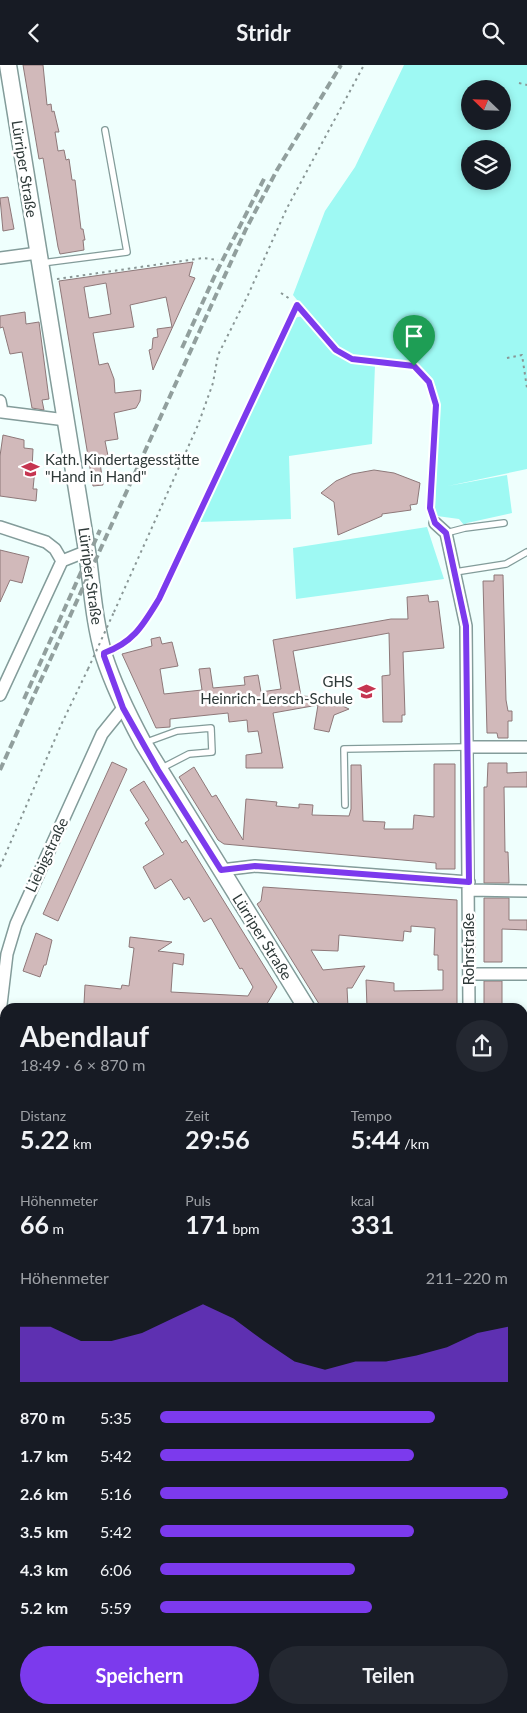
<!DOCTYPE html>
<html lang="de">
<meta charset="utf-8">
<style>
:root{--surface:#171b24;--page:#242831;--text:#f1f3f6;--muted:#9ea1a6;--accent:#7c3aed}
body{margin:0;font-family:Lato,sans-serif;background:var(--page);color:var(--text);height:100vh;display:flex;flex-direction:column;font-size:19px;white-space:nowrap}
*{box-sizing:border-box;margin:0}
p{font-size:16px;color:var(--muted)}
.icon{flex:none;width:28px;height:28px;fill:none;stroke:currentColor;stroke-width:2;stroke-linecap:round;stroke-linejoin:round}
.map{position:relative;flex:1;overflow:hidden}
.side{position:absolute;left:0px;top:938px;width:528px;height:711px;display:flex;flex-direction:column;background:var(--surface);border-radius:15px 15px 0 0;box-shadow:0 2px 8px #0003}
.side>*{flex:none}
.needle{width:32px;rotate:293deg}
.fabs{position:absolute;left:461px;top:15px;display:grid;gap:10px}
.fabs a{display:grid;place-items:center;width:50px;height:50px;border-radius:50%;background:var(--surface);box-shadow:0 2px 8px #0003;font-size:25px}
.pin{position:absolute;display:grid;place-items:center;width:42px;height:42px;color:#fff;margin:-51px -21px;border-radius:50% 50% 50% 0;rotate:-45deg;box-shadow:0 0 5px #0007}
.pin .icon{rotate:45deg}
.round{display:grid;place-items:center;flex:none;width:52px;height:52px;border-radius:26px;background:var(--page)}
.overview{display:flex;align-items:center;justify-content:space-between;height:85px;padding:0 20px}
h1{font-size:28px;font-weight:700;line-height:38px}
.figures{display:grid;grid-template-columns:repeat(3,1fr);gap:8px;height:85px;padding:5px 20px}
.figures div{display:grid;align-content:center}
.figures b{font-size:25px;font-weight:700}
.figures small{font-size:14px;font-weight:400}
.figures p{font-size:14px}
.chart{height:140px;padding:10px 20px}
.chart p{display:flex;justify-content:space-between}
.chart svg{width:100%;height:90px;margin-top:5px;fill:var(--accent);opacity:.7}
.action{display:flex;gap:10px;margin-top:auto;padding:10px 20px}
.action a{flex:1;height:58px;border-radius:30px;background:var(--accent);color:#fff;font-size:20px;font-weight:700;line-height:58px;text-align:center}
.action a+a{background:var(--page);color:var(--text)}
ul{padding:0 20px;list-style:none;font-size:16px}
li{display:grid;grid-template-columns:80px 60px 1fr;align-items:center;height:38px}
li i{height:12px;border-radius:6px;background:var(--accent)}
header{display:flex;justify-content:space-between;align-items:center;height:65px;padding:0 20px;background:var(--surface);font-size:22px;font-weight:700}
.map>svg:first-child{display:block}
.green{fill:#9ef9f3;fill-rule:evenodd}
.building{fill:#d1b9ba;stroke:#8e7879;fill-rule:evenodd}
.lines{fill:none;stroke-linecap:round;stroke-linejoin:round}
.lane-casing{stroke:#839c9a;stroke-width:8}
.street-casing{stroke:#839c9a;stroke-width:14}
.secondary-casing{stroke:#839c9a;stroke-width:19}
.path{stroke:#899695;stroke-width:2;stroke-dasharray:2.5 4;stroke-linecap:butt}
.lane{stroke:#fff;stroke-width:5.5}
.street{stroke:#fff;stroke-width:11}
.secondary{stroke:#fff;stroke-width:16}
.rail{stroke:#919f9d;stroke-width:4;stroke-dasharray:8 4;stroke-linecap:butt}
.path-bridge{stroke:#899695;stroke-width:2;stroke-dasharray:2.5 4;stroke-linecap:butt}
.route-casing{stroke:#fff;stroke-width:10}
.route{stroke:#7c3aed;stroke-width:6}
.labels{text-anchor:middle;stroke-width:5;stroke-linejoin:round;paint-order:stroke}
.street-label{font-size:15px;fill:#2e3938;stroke:#fff}
.poi-label{font-size:15px;fill:#2e3938;stroke:#fff;text-anchor:start}
</style>
<header><svg class="icon" aria-label="back" viewBox="0 0 24 24"><path d="M15 5l-7 7 7 7"/></svg>Stridr<svg class="icon" aria-label="search" viewBox="0 0 24 24"><circle cx="10" cy="10" r="6"/><path d="M15 15l6 6"/></svg></header>
<div class="map">
<svg width="527" height="1648" viewBox="0 0 527 1648">
<rect width="100%" height="100%" fill="#effffd"/>
<path class="green" d="M404,0H527V404L448,421L507,410L512,448L467,458L464,460L459,454L437,451L435,443L438,373L436,322L420,302L375,300L372,379L289,391L291,454L199,457L294,253L303,251L306,246L293,230L325,146L355,102ZM470,24H502V56H470ZM470,84H502V116H470Z
M427,462L444,514L296,534L293,483Z"/>
<path class="building" d="M23,0H43L47,40L51,39L52,47L54,46L59,67H55L58,86L64,85L66,95L69,94L72,115H75L81,164H83L85,175H83L84,185L60,189L58,182L43,93L39,94Z
M8,132L14,164L3,166L0,133Z
M193,197L189,211L195,213L153,305L149,285L152,284L153,273L158,272L157,264L172,262L166,232L130,240L134,262L93,268L99,300L108,298L114,314L115,328L141,325L140,336L136,343L114,348L118,374L105,376L109,396L100,397L103,420L93,421L59,216ZM106,218L111,249L89,253L84,222Z
M25,247L26,259L39,257L49,334L42,335L44,345L32,343L22,287L10,289L3,262L0,263V251Z
M3,370L24,375V383L33,384L32,404H35L33,424H37L36,436L0,431V391Z
M374,405L394,408L420,418L417,439L410,440L411,445L382,449V451L338,470L334,437L321,428L336,416L352,409Z
M0,485L29,492L22,518L10,515L0,537Z
M494,510H503L506,635L508,646H512V656H508V673H498L497,668H487L483,516H494Z
M428,530L429,537L438,536L444,583L403,587L405,650H402V657H383L382,611L390,610L389,568L293,586L301,631L335,633L334,637L349,644L334,650L329,667L314,664L318,640L273,648L283,703H246V690L262,688L258,666L248,667L247,655L229,657L228,648L170,654V662L156,663L122,589L152,581L151,574L160,572L162,579L172,577L178,601L160,604L164,629L202,625L199,604L210,603L213,623L245,620L244,612L258,610L261,627L281,624L273,575L391,554H408L407,532Z
M112,697L127,704L58,856L43,849Z
M488,698H507V708L527,707V722H504L505,787H508L509,818H484V722H487Z
M434,699H455V804H436V798L224,779L218,775L179,712L194,702L212,732L216,730L243,775L246,734L277,737L276,741L299,743V739L313,740L312,750L349,751L351,744V700H361L363,756L385,757L384,764H413L414,750L434,752Z
M144,716L182,778L186,775L277,922L265,942H132L84,939L85,920L121,924L122,920L129,921L134,883L129,882L130,872L172,877L158,886L184,889L183,900L173,898L171,927L248,931L253,922L242,903L240,904L211,853L204,857L189,832L184,835L171,814L155,824L143,802L164,789L145,758L149,755L130,725Z
M263,822L457,835V942H367L366,915L394,918V926L443,925V905H438V890H434L435,863L411,861V867L404,866L403,876L339,870L338,886L311,885L323,905L365,901L352,923H347L348,942H321L257,839L261,836Z
M484,833H509V855H527V865L502,864V897H484Z
M36,868L52,875L46,900H44L40,912L23,906Z
M484,916H502V942H484Z"/>
<g class="lines">
<defs>
<path id="lane" d="M42,198L127,187L105,65
M446,468L465,463L504,458
M455,507L506,499L527,487
M106,588C133,577 145,558 159,533L297,240
M144,678L177,666L211,663L212,687L189,689L160,704
M345,740L344,684L467,682
M527,1147C521,1156 526,1171 527,1181
M522,1190L527,1189
M400,1644L401,1648
M461,1644V1648"/>
<path id="street" d="M0,193L38,188
M0,336L2,347L66,355
M435,458L446,468L466,561L469,942
M0,462L46,477L55,484L62,496
M0,630L62,496L87,486
M467,682H527
M221,805L255,801L469,817
M469,825L527,826
M470,909H527
M0,948L7,889L16,859L102,669L123,643
M522,1003L527,1006
M522,1486H527"/>
<path id="secondary" d="M8,0L87,486C92,521 94,557 104,591C114,622 128,650 143,678L306,942
M490,1644L491,1648"/>
</defs>
<use href="#lane" class="lane-casing"/>
<use href="#street" class="street-casing"/>
<use href="#secondary" class="secondary-casing"/>
<path class="path" d="M519,18L527,20
M57,214L203,193L218,195
M281,228L290,234
M304,248L336,285L352,294L414,301L429,317L436,340L432,447
M507,293L522,290L527,323
M114,547L198,360L213,318L218,290L248,230L287,143L364,0
M0,802L61,660L88,604
M0,972L5,966
M0,1443L5,1454
M81,1644L83,1648
M145,1644L146,1648"/>
<use href="#lane" class="lane"/>
<use href="#street" class="street"/>
<use href="#secondary" class="secondary"/>
<path class="rail" d="M182,283L216,208L265,112
M24,634L100,465
M0,705L246,164L277,105L341,0"/>
<path class="path-bridge" d="M88,604L114,547"/>
</g>
<g class="lines">
<defs>
<path id="route" d="M297,240L336,285L352,294L414,301L429,317L436,340L430,443L435,458L446,468L466,561L469,817L255,801L221,805L158,705L123,643L104,591V588C134,577 143,560 159,534Z"/>
</defs>
<use href="#route" class="route-casing"/>
<use href="#route" class="route"/>
</g>
<defs>
<symbol id="school-bare" viewBox="-9 -9 18 18"><path d="M0-5L7-2L0 1L-7-2ZM-4 1L0 2.5L4 1V4Q0 6-4 4Z" fill="#c53550" stroke="#fff" stroke-width="2.5" paint-order="stroke"/></symbol>
</defs>
<g fill-rule="evenodd">
<use href="#school-bare" x="18" y="392" width="25" height="25"/>
<use href="#school-bare" x="354" y="614" width="25" height="25"/>
</g>
<g class="labels">
<g class="street-label">
<text transform="translate(24 104) rotate(81)" y="5">Lürriper Straße</text>
<text transform="translate(90 511) rotate(82)" y="5">Lürriper Straße</text>
<text transform="translate(47 790) rotate(-65)" y="5">Liebigstraße</text>
<text transform="translate(262 872) rotate(58)" y="5">Lürriper Straße</text>
<text transform="translate(469 884) rotate(-90)" y="5">Rohrstraße</text>
</g>
<g class="poi-label">
<text x="45" y="400">Kath. Kindertagesstätte<tspan x="45" dy="17">"Hand in Hand"</tspan></text>
<text x="353" y="622" text-anchor="end">GHS<tspan x="353" dy="17">Heinrich-Lersch-Schule</tspan></text>
</g>
</g>
</svg>
<div class="fabs">
<a><svg class="needle" viewBox="-14 -14 28 28"><path d="M0-13l5 13h-10z" fill="#e53935"/><path d="M0 13l5-13h-10z" fill="#9ea1a6"/></svg></a>
<a><svg class="icon" aria-label="layers" viewBox="0 0 24 24"><path d="M12 4l9 5-9 5-9-5zM3 14l9 5 9-5"/></svg></a>
</div>
<div class="pin" style="left:414px;top:301px;background:#1e9e55"><svg class="icon" aria-label="arrive" viewBox="0 0 24 24"><path d="M6 21V4h12l-3 4 3 4H6"/></svg></div>
<section class="side">
<div class="overview"><div><h1>Abendlauf</h1><p>18:49 · 6 × 870 m</p></div><a class="round"><svg class="icon" aria-label="share" viewBox="0 0 24 24"><path d="M12 15V3M7 8l5-5 5 5M5 13v7h14v-7"/></svg></a></div>
<div class="figures">
<div><p>Distanz</p><b>5.22<small> km</small></b></div>
<div><p>Zeit</p><b>29:56</b></div>
<div><p>Tempo</p><b>5:44<small> /km</small></b></div>
</div>
<div class="figures">
<div><p>Höhenmeter</p><b>66<small> m</small></b></div>
<div><p>Puls</p><b>171<small> bpm</small></b></div>
<div><p>kcal</p><b>331</b></div>
</div>
<div class="chart"><p><span>Höhenmeter</span>211–220 m</p>
<svg viewBox="0 0 160 44" preserveAspectRatio="none"><path d="M0 44V17L10 17L20 24L30 24L40 20L50 13L60 6L70 13L80 24L90 34L100 38L110 34L120 34L130 31L140 27L150 20L160 17V44z"/></svg>
</div>
<ul>
<li><b>870 m</b>5:35<i style="width:79%"></i></li>
<li><b>1.7 km</b>5:42<i style="width:73%"></i></li>
<li><b>2.6 km</b>5:16<i style="width:100%"></i></li>
<li><b>3.5 km</b>5:42<i style="width:73%"></i></li>
<li><b>4.3 km</b>6:06<i style="width:56%"></i></li>
<li><b>5.2 km</b>5:59<i style="width:61%"></i></li>
</ul>
<div class="action"><a>Speichern</a><a>Teilen</a></div>
</section>
</div>
